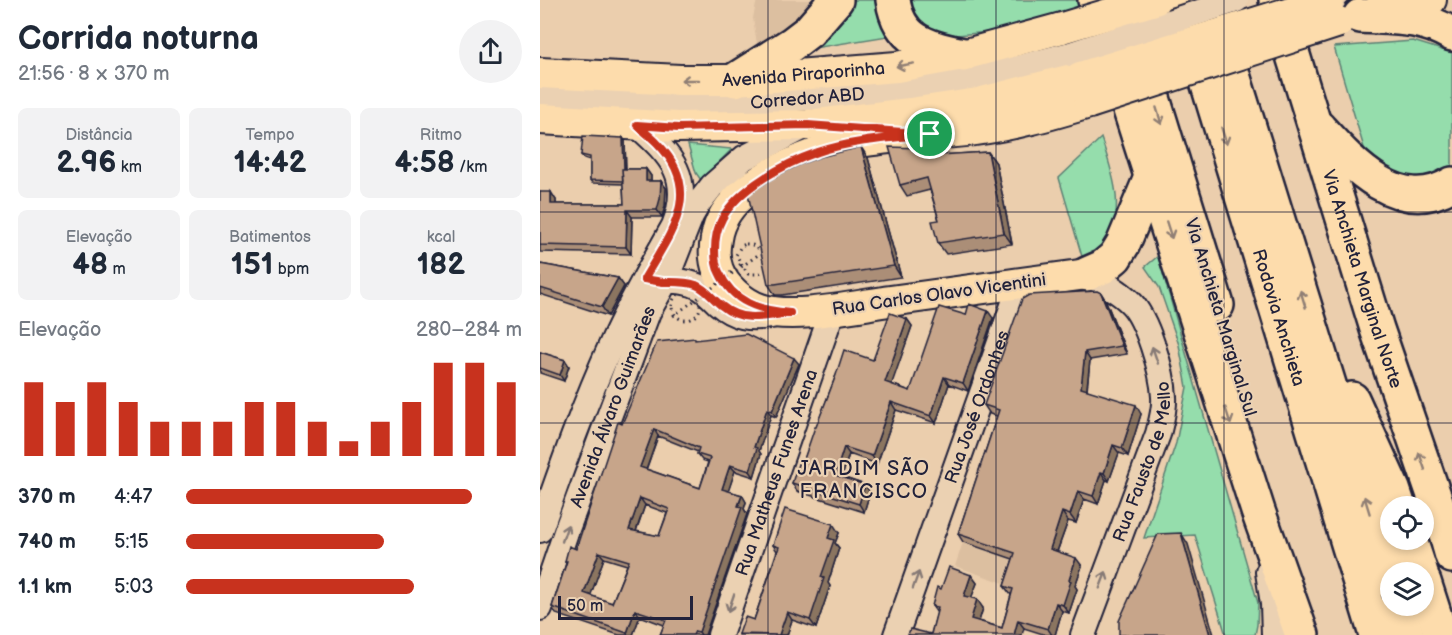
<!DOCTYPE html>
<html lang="pt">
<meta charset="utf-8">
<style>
:root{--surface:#fff;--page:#f2f2f3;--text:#1f2937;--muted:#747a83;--accent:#c8321e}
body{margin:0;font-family:"Balsamiq Sans",sans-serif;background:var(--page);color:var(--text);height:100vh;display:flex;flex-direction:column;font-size:22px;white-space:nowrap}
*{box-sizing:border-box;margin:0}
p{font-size:20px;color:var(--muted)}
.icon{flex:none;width:33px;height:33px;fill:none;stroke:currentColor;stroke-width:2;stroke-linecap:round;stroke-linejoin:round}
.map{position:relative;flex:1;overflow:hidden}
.details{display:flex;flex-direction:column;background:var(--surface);width:540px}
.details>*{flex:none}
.buttons{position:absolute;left:840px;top:496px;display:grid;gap:12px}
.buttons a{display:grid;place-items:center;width:54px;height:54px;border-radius:50%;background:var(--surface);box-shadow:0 3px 9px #0003;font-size:30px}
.scale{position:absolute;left:18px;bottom:15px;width:135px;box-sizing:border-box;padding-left:6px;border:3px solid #22223b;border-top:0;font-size:16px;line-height:21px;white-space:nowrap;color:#22223b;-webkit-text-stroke:4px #ebd1b2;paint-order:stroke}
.pin{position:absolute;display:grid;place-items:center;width:51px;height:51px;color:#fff;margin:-26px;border:3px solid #fff;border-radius:50%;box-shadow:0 2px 6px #0007}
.round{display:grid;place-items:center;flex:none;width:63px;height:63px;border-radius:32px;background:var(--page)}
.head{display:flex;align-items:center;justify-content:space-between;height:102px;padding:0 18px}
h1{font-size:33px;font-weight:700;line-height:45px}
.figures{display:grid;grid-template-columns:repeat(3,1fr);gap:9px;height:102px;padding:6px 18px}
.figures div{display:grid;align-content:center;border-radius:9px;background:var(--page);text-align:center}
.figures b{font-size:30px;font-weight:700}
.figures small{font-size:16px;font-weight:400}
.figures p{font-size:16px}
.chart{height:168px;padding:12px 18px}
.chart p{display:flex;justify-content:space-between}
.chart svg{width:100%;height:108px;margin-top:6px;stroke:var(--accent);stroke-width:6}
ul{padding:0 18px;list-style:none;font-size:20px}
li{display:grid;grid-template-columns:96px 72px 1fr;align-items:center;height:45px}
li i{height:15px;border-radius:8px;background:var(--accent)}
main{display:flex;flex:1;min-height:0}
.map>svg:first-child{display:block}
.built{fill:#dcbfa0}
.green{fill:#95ddac;stroke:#5c8074;stroke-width:1.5}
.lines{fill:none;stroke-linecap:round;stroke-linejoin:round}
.minor-casing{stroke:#22223b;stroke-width:28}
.major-casing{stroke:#22223b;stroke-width:34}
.highway-casing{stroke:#22223b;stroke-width:38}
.path{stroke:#22223b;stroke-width:3;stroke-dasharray:1.5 4.5;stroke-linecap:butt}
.minor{stroke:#ebd1b2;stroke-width:24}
.major{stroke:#fddcac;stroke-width:30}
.highway{stroke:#fddcac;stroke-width:33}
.minor-bridge-casing{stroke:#22223b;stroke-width:28;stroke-linecap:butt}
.major-bridge-casing{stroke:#22223b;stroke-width:34;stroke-linecap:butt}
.path-bridge{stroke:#22223b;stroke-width:3;stroke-dasharray:1.5 4.5;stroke-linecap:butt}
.minor-bridge{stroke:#ebd1b2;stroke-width:24}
.major-bridge{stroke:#fddcac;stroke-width:30}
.wall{fill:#ab8e77;stroke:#22223b;stroke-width:1.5;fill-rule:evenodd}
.shaded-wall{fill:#8b7461;stroke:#22223b;stroke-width:1.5}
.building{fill:#c7a58a;stroke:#22223b;stroke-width:1.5;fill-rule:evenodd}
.oneway{stroke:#907f74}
.oneway2{stroke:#867a76}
.route-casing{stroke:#fff;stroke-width:12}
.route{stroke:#c8321e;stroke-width:8}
.grid{fill:none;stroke:#22223b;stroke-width:1.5;stroke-opacity:0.55}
.labels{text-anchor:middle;stroke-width:4.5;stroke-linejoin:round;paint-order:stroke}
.street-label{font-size:18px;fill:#22223b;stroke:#ebd1b2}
.neighbourhood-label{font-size:20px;letter-spacing:1.5px;fill:#22223b;stroke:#ebd1b2}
</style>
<main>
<section class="details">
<div class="head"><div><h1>Corrida noturna</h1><p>21:56 · 8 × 370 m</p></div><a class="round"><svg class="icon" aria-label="share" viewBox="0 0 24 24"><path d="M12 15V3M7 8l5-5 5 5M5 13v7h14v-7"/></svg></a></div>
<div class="figures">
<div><p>Distância</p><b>2.96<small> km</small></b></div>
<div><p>Tempo</p><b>14:42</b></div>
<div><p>Ritmo</p><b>4:58<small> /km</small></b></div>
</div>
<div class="figures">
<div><p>Elevação</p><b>48<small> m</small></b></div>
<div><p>Batimentos</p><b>151<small> bpm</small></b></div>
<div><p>kcal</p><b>182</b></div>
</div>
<div class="chart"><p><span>Elevação</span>280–284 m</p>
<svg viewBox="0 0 160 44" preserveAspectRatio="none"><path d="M5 44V14M15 44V22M25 44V14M35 44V22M45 44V30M55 44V30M65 44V30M75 44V22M85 44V22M95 44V30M105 44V38M115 44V30M125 44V22M135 44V6M145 44V6M155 44V14"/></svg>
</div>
<ul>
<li><b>370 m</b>4:47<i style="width:85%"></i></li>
<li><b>740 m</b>5:15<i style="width:59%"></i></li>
<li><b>1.1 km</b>5:03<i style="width:68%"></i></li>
</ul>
</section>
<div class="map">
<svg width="912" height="635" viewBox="0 0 912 635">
<rect width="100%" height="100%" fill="#ebcead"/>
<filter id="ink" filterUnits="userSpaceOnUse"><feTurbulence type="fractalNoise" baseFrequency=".0167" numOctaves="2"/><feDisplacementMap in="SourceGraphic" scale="12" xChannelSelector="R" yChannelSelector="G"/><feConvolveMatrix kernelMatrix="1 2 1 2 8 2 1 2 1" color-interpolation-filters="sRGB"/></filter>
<g filter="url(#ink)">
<path class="built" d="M217,0H281L250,29L217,44L213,18Z
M423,542L472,558L464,583L415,566Z"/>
<path class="green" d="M311,0H338L354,35L274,48Z
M371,0H544L546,6L449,32L417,35L386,29L371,11Z
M873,41L912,53V170L908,174L855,181L827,158L794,47Z
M561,138C572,171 589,216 562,246C557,251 549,255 543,260L519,178Z
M148,145L192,149L161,180L156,173Z
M618,256L718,603L717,625L715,635H686L655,535L604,538L636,443L647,387L639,345L619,287L605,267Z"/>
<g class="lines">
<defs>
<g id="minor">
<path id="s1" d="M0,95L152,104L206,103L373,90L429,80L531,54"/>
<path d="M110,280C126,282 145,278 161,288C167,292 173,298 178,303C195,318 210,319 231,316"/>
<path d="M0,530C22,467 44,404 72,343C90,303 112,265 134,226C153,178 132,156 97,125"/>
<path d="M728,572L733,604L734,635"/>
<path id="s2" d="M0,608L27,529L108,312L125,282L151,216L158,204L172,186L204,158L266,126"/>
<path id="s3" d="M180,635L293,309"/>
<path id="s4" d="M356,635L481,283"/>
<path id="s5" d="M543,635L618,434C621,422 625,409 624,397C623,373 607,318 590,302C578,290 562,282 547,274"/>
</g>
<g id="major">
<path d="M836,12L891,0"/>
<path id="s6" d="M0,73L140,80H195L357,67L423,55L522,28"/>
<path d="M0,119L138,127L268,125L370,113L438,103L540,77"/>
<path d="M547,274C481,283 416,292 350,301C314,306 253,320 220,309C203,303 184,287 178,270C174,260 174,249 176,239C181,199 228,173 262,159C316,135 378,137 435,130C474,125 512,114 549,103"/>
</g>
<g id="highway">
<path d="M353,0C359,42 388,47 423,55"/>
<path d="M555,0L718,511L762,635"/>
<path id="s7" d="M642,0L836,635"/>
<path id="s8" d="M736,0L837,329L899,510L912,556"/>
<path d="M820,16C855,18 881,16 912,34"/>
<path d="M679,30L850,581"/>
<path d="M600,56L677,305"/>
<path d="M195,80L252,44L269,31L296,0"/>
<path d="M778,127C811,163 858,217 912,184"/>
<path d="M547,274L563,267L575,257L583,244L612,175"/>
<path d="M812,399L853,489L859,507"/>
<path d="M870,540L881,573"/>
<path d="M884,582L901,635"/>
<path d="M858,606L867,635"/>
</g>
</defs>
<use href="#minor" class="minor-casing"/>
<use href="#major" class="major-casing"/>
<use href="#highway" class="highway-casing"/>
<path class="path" d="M206,244C220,244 226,257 226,269L218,274H208L196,255L201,246Z
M132 306a14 14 0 1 1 28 0a14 14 0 1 1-28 0Z"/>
<use href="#minor" class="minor"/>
<use href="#major" class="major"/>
<use href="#highway" class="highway"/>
<defs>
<path id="minor-bridge" d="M531,54L696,0"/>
<path id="major-bridge" d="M522,28L615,0
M540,77L789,0
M549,103L799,22"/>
</defs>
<use href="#minor-bridge" class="minor-bridge-casing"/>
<use href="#major-bridge" class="major-bridge-casing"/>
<path class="path-bridge" d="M190,273L201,264
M133,316L222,252"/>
<use href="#minor-bridge" class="minor-bridge"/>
<use href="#major-bridge" class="major-bridge"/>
</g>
<path class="wall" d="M83,138L85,141L86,169H106L111,176V181H121L126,188L125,206L122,217H92L91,254L0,252V192L16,200V204H84L83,184L52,183L50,180V160L44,158L41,155Z
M380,148L385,156L448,152L456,163L472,244L406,254L398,243L399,220L390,190L367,196L360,185Z
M328,158L361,277L242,295H235L228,284Z
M0,264L78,278L84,286L68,316L0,294Z
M561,293L566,301L587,354L550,360L547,390L601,414L588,456L579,453L569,481L566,480L558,504L544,499L536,523L528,521L517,552L542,566L535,586L537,589L529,613L522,611L515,635H506L484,628L391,634L397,613L392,606L401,589L431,575L437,583L431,598L443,608L439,621L462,628L471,595L464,586L473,559L423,542L418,534L457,416L450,414L444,405Z
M426,315L453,318L428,391L409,384L396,423L356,410L337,464L309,454L302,477L325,485L330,492L324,512L257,491L252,483L262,465L296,375L333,360L367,319L372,326L351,384L370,391Z
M156,340L259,364L236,417L231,415L219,451L221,454L214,477L195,471L188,491L202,495L206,502L204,509L207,514L165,635H120L124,625L100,616L93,635H79L16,614L12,607L26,563L25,561L36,549L82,424ZM118,436L158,452L157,454L162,460L168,462L160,488L106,469ZM105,505L127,513L119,536L96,531ZM64,558L87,565L72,603L50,596Z
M0,352L25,360L29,366L24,381L0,373Z
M299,533L295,543L299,548L288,583L290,586L276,628L252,620L247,635H199V634L214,620L237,551L233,545Z"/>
<path class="shaded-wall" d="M83,138L85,141L86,184L84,181Z
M321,147L328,158L361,277L354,266Z
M448,152L456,163L472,244L464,233Z
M106,169L111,176V188L106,181Z
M121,181L126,188L125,206L122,217L117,210Z
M11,192L16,200V211L11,204Z
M87,210L92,217L91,254L86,247Z
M78,278L84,286L68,316L62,307Z
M561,293L566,301L587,354L582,346Z
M448,311L453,318L428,391L423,383Z
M367,319L372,326L350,389L345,382Z
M545,352L550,360L546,396L541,388Z
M254,358L259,364L236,417L232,411Z
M25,360L29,366L24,381L20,375Z
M404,377L409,384L396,423L391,416Z
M351,402L356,410L337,464L332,456Z
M596,405L601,414L588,456L582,448Z
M227,409L231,415L219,451L221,454L214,477L210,471L214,447Z
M114,429L118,436L105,473L100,467Z
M573,445L579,453L569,481L564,473Z
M304,447L309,454L300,483L295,475Z
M190,465L195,471L187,495L182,489Z
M561,472L566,480L558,504L553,496Z
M325,485L330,492L324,512L319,504Z
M538,491L544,499L536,523L530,515Z
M202,495L206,502L204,509L207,514L165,635H161L159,632Z
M100,498L105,505L94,537L89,530Z
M522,512L528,521L515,557L510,549Z
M293,524L299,533L295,543L299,548L288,583L290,586L276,628L270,620L281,577L288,538Z
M641,533L648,544L674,635H670Z
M59,552L64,558L49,600L44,593Z
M536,558L542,566L535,586L537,589L529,613L523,605L529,580Z
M431,575L437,583L429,604L424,596Z
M437,599L443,608L437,628L431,619Z
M516,603L522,611L515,635H512L508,629Z
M95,610L100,616L93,635H88L87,633Z
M247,612L252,620L247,635H239Z
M478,620L484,628L482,635H474Z"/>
<path class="building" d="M43,136L83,138L84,169H82L83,181L50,180V157L41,155Z
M321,147L354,266L235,284H228L208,194L236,176L261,164L280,157Z
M349,147L380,148L382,156L448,152L464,233L398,243L392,221L399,220L387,178L360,185Z
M82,169H106V181H121L120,199L117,210H87L86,247L0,245V192H11V204H84Z
M0,264L78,278L62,307L0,288Z
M557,291L561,293L582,346L545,352L541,388L596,405L582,448L573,445L564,473L561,472L553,496L538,491L530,515L522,512L510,549L536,558L529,580L531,581L523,605L516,603L508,629L478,620L474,635H368L370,629L391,634L398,607L392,606L397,587L401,589L409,567L431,575L424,596L437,599L431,619L462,628L473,589L464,586L475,553L418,534L459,410L444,405L482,299L489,295Z
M429,304L448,311L423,383L404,377L391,416L351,402L332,456L304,447L295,475L325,485L319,504L252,483L258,464L262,465L275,427H276L296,375L304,350L333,360L350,313L367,319L345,382L370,391L399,307L426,315Z
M206,334L254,358L232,411L227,409L214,447L217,448L210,471L190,465L182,489L202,495L198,506L202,507L159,632L155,631L153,635H120L126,620L95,610L87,633L12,607L27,561H25L29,546L36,549L78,422L82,424L117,342L155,338V340ZM114,429L159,448L157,454L170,458L160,488L100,467ZM100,498L129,509L119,536L89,530ZM59,552L89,561L72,603L44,593Z
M0,352L25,360L20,375L0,368Z
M245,509L293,524L288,538L294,540L281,577L284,578L270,620L247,612L239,635L199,634L205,617L214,620L239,547L233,545Z
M641,533L670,635H579V621L618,534Z"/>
<defs><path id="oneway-shaft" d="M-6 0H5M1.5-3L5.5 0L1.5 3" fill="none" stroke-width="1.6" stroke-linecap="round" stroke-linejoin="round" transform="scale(1.5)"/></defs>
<g class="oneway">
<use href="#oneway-shaft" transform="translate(365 65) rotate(170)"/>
<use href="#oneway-shaft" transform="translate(150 80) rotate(-180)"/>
<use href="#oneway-shaft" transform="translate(619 116) rotate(73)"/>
<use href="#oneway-shaft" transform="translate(684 136) rotate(73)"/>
<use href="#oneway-shaft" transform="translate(629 230) rotate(72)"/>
<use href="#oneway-shaft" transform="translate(763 299) rotate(-107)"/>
<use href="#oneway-shaft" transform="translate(688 416) rotate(72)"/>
<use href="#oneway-shaft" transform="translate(882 461) rotate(-109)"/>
<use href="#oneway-shaft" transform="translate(827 505) rotate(-107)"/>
</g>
<g class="oneway2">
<use href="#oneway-shaft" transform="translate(615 355) rotate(-109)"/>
<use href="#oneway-shaft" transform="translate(25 533) rotate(-71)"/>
<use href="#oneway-shaft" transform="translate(376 580) rotate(-70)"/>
<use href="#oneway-shaft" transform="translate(563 580) rotate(-69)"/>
<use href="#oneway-shaft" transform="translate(191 603) rotate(109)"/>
</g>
</g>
<g class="lines" filter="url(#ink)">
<defs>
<path id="route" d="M97,125L138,128L268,125L390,134C353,138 314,140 278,152C246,163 198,188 182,219C177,228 175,239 175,250C175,257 175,265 179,272C193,303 219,310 250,313C226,316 202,323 182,306C173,299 166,289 156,285C144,281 135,282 123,282C117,281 110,280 104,279C130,234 165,192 118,144C112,137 104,132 97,125Z"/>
</defs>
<use href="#route" class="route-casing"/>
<use href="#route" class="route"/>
</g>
<path class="grid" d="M228,0V635M456,0V635M684,0V635M0,212H912M0,423H912"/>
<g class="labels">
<g class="street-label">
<text dy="6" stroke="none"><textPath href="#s6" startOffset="264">Avenida Piraporinha</textPath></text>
<text dy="6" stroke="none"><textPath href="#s1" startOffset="268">Corredor ABD</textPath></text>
<text dy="6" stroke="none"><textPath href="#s8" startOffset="292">Via Anchieta Marginal Norte</textPath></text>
<text transform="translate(399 294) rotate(-8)" y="6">Rua Carlos Olavo Vicentini</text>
<text transform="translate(681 317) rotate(73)" y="6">Via Anchieta Marginal Sul</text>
<text dy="6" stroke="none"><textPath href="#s7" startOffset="332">Rodovia Anchieta</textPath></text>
<text dy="6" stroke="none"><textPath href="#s2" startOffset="214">Avenida Álvaro Guimarães</textPath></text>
<text dy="6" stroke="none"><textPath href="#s4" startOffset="242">Rua José Ordonhes</textPath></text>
<text dy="6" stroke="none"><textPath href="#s5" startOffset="184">Rua Fausto de Mello</textPath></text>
<text dy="6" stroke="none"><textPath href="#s3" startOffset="172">Rua Matheus Funes Arena</textPath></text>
</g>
<g class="neighbourhood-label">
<text x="324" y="475">JARDIM SÃO<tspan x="324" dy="23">FRANCISCO</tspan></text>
</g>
</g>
</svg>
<div class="buttons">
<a><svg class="icon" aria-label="locate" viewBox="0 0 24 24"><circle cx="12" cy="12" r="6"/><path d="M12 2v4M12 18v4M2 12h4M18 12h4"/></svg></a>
<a><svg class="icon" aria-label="layers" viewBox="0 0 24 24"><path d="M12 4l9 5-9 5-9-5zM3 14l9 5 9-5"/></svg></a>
</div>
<div class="scale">50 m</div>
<div class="pin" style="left:390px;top:134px;background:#1e9e55"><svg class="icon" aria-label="arrive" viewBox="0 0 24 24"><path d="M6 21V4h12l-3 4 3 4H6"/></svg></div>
</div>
</main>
